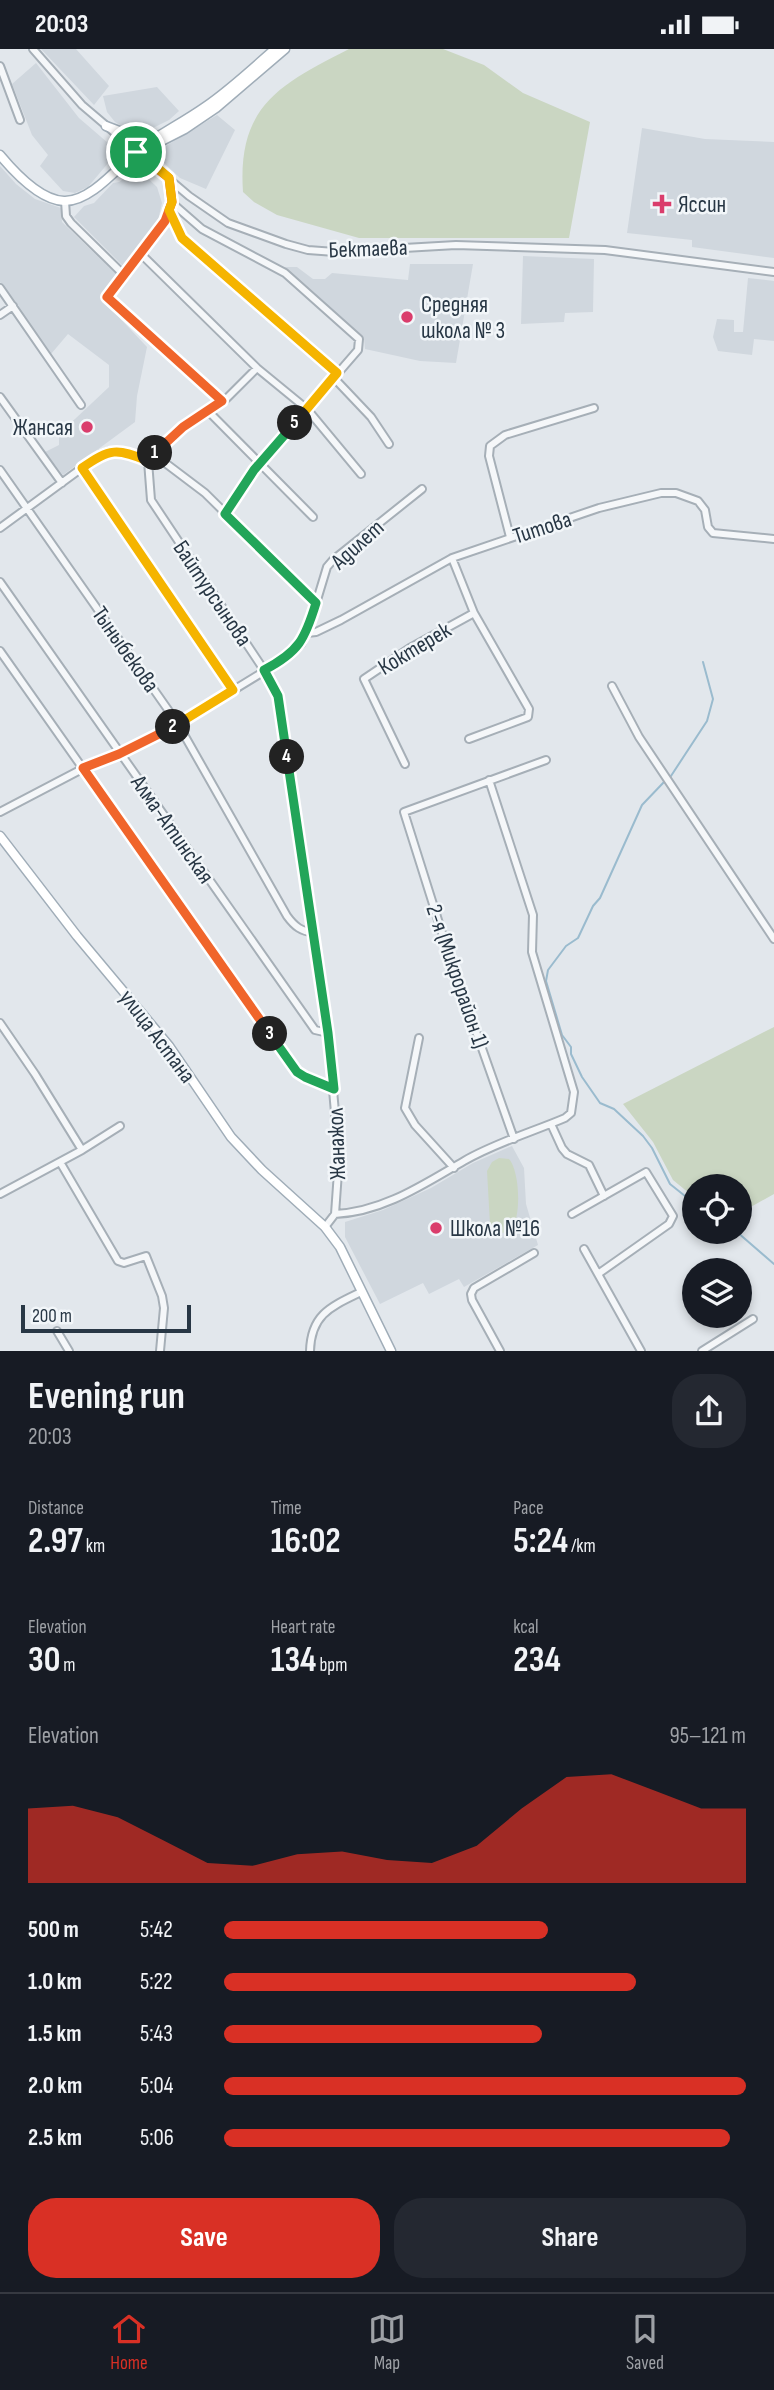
<!DOCTYPE html>
<meta charset="utf-8">
<style>
:root{--surface:#171b24;--page:#242831;--text:#f1f3f6;--muted:#9ea1a6;--line:#363941;--accent:#d93025}
body{margin:0;font-family:"Sofia Sans Condensed",sans-serif;background:var(--page);color:var(--text);height:100vh;display:flex;flex-direction:column;font-size:26px;white-space:nowrap}
*{box-sizing:border-box;margin:0}
p{font-size:23px;color:var(--muted)}
.icon{flex:none;width:38px;height:38px;fill:none;stroke:currentColor;stroke-width:2;stroke-linecap:round;stroke-linejoin:round}
.map{position:relative;height:1302px;overflow:hidden}
.side{display:flex;flex-direction:column;background:var(--surface);flex:1}
.side>*{flex:none}
.tools{position:absolute;left:682px;top:1125px;display:grid;gap:14px}
.tools a{display:grid;place-items:center;width:70px;height:70px;border-radius:50%;background:var(--surface);box-shadow:0 4px 10px #0003;font-size:35px}
.scale{position:absolute;left:21px;bottom:18px;width:170px;box-sizing:border-box;padding-left:7px;border:4px solid #283745;border-top:0;font-size:19px;line-height:24px;white-space:nowrap;color:#283745;-webkit-text-stroke:5px #f2f6f9;paint-order:stroke}
.pin{position:absolute;display:grid;place-items:center;width:60px;height:60px;color:#fff;margin:-30px;border:4px solid #fff;border-radius:50%;box-shadow:0 2px 7px #0007}
.km{position:absolute;width:35px;height:35px;margin:-18px;border-radius:50%;background:#222;color:#fff;font-size:19px;line-height:35px;text-align:center}
.round{display:grid;place-items:center;flex:none;width:74px;height:74px;border-radius:28px;background:var(--page)}
.summary{display:flex;align-items:center;justify-content:space-between;height:119px;padding:0 28px}
h1{font-size:38px;font-weight:700;line-height:52px}
.stats{display:grid;grid-template-columns:repeat(3,1fr);gap:10px;height:119px;padding:7px 28px}
.stats div{display:grid;align-content:center}
.stats b{font-size:35px;font-weight:700}
.stats small{font-size:19px;font-weight:400}
.stats p{font-size:19px}
.chart{height:196px;padding:14px 28px}
.chart p{display:flex;justify-content:space-between}
.chart svg{width:100%;height:126px;margin-top:7px;fill:var(--accent);opacity:.7}
.primary-button{display:flex;gap:14px;margin-top:auto;padding:14px 28px}
.primary-button a{flex:1;height:80px;border-radius:28px;background:var(--accent);color:#fff;font-size:28px;font-weight:700;line-height:80px;text-align:center}
.primary-button a+a{background:var(--page);color:var(--text)}
ul{padding:0 28px;list-style:none;font-size:23px}
li{display:grid;grid-template-columns:112px 84px 1fr;align-items:center;height:52px}
li i{height:18px;border-radius:9px;background:var(--accent)}
.status{display:flex;justify-content:space-between;align-items:center;height:49px;padding:0 35px;background:var(--surface);direction:ltr}
.status svg{height:19px;fill:currentColor}
.tab-bar{display:flex;justify-content:space-around;align-items:center;height:98px;border-top:2px solid var(--line);background:var(--surface);font-size:19px;color:var(--muted)}
.tab-bar a{display:grid;justify-items:center;gap:4px}
.tab-bar .current{color:var(--accent)}
.map>svg:first-child{display:block}
.built{fill:#d0d7de}
.green{fill:#cad6c2}
.lines{fill:none;stroke-linecap:round;stroke-linejoin:round}
.stream{stroke:#9abbce;stroke-width:2}
.minor-casing{stroke:#a6afb7;stroke-width:10}
.major-casing{stroke:#a0adb8;stroke-width:11}
.minor{stroke:#f5f7f9;stroke-width:6}
.major{stroke:#fff;stroke-width:8}
.split-1-casing{stroke:#fff;stroke-width:14}
.split-2-casing{stroke:#fff;stroke-width:14}
.split-3-casing{stroke:#fff;stroke-width:14}
.split-4-casing{stroke:#fff;stroke-width:14}
.split-5-casing{stroke:#fff;stroke-width:14}
.split-6-casing{stroke:#fff;stroke-width:14}
.split-1{stroke:#f0652b;stroke-width:9}
.split-2{stroke:#f5b400;stroke-width:9}
.split-3{stroke:#f0652b;stroke-width:9}
.split-4{stroke:#22a559;stroke-width:9}
.split-5{stroke:#22a559;stroke-width:9}
.split-6{stroke:#f5b400;stroke-width:9}
.poi-dot{fill:#da3d6c;stroke:#f2f6f9;stroke-width:2.5}
.labels{text-anchor:middle;stroke-width:5;stroke-linejoin:round;paint-order:stroke}
.poi-label{font-size:23px;fill:#283745;stroke:#f2f6f9;text-anchor:start}
.street-label{font-size:23px;fill:#283745;stroke:#f2f6f9}
</style>
<div class="status"><b>20:03</b><svg viewBox="0 0 49 12"><path d="M0 12V9h3v3zM5 12V6h3v6zM10 12V3h3v9zM15 12V0h3v12zM26 1h20v11H26zM47 4h2v5h-2z"/></svg></div>
<div class="map">
<svg width="774" height="1302" viewBox="0 0 774 1302">
<rect width="100%" height="100%" fill="#e2e7ec"/>
<path class="built" d="M41,0H76L109,37L94,56Z
M36,14L79,69L122,106L114,116L109,113L88,138L75,144L63,142L40,117L48,106L32,86L12,35Z
M157,38L179,62L169,71L147,82L124,78L115,73L107,63L103,47Z
M217,66L235,81L206,140L180,129L160,110L161,100Z
M642,79L705,90L774,93V209L692,198V191L627,184Z
M0,117L16,135L35,150L61,159L62,173L118,227L100,248L147,298L137,347L135,373L63,426L45,403L59,396V385L109,338V316L68,285L51,305L0,233Z
M138,120L157,138L162,154L156,180L123,217L74,168L84,157L94,154L113,134L119,133Z
M523,207L594,210L593,263L565,264L564,273L521,275Z
M410,215H473L456,314L420,312L365,300L364,289L284,218H297L313,230H325L332,224L408,231Z
M748,229L774,232V292L754,290L752,306L718,302L713,288L717,270L734,271V283H743Z
M512,1097L524,1119L526,1155L538,1196L464,1238L459,1230L429,1245L423,1234L380,1255L345,1188V1173L383,1161L431,1139L473,1114Z"/>
<path class="green" d="M349,0H443L484,16L523,44L590,73L569,189H359L277,166L254,153L243,143C237,56 281,35 349,0Z
M774,978V1145L740,1164V1138H695V1149L673,1131L653,1093L623,1055Z
M499,1109L509,1110C520,1122 522,1170 510,1183C500,1185 495,1184 490,1175L487,1122L492,1113Z"/>
<g class="lines">
<path class="stream" d="M669,730L707,672L713,650L703,613
M664,733L642,756L600,849L593,857L578,889L566,897L548,921L546,932L562,986L571,998V1005L582,1028L600,1054L614,1060L643,1087L652,1099L670,1135L695,1155
M737,1183L774,1215"/>
<defs>
<path id="minor" d="M33,0L82,56L189,147L228,174L286,195L308,201L335,203L456,196L605,201L774,223
M0,17L20,71
M169,129L171,153L165,172L107,248L222,352
M65,152L66,167L71,174L124,226
M171,153L202,180L285,224L359,290L358,301L254,421L225,465
M169,162L182,189L337,324
M141,205L257,319L307,360L361,425
M0,239L81,356
M0,266L13,257
M334,329L371,368L389,395
M0,348L62,434
M208,362L313,468
M148,412L151,451L264,621L278,647L328,984L339,1109L335,1165L325,1178
M148,412L183,378L227,349L257,319
M82,419L234,641
M0,421L178,675L287,867C295,878 301,882 314,884
M0,479L101,405L110,402H121L148,412L164,413L205,444L316,554
M510,488L489,407L490,397L505,386L594,359
M452,509L474,564L529,660L528,668L469,690
M0,533L315,981L328,984
M307,584L316,583L341,571L452,509L599,459L661,444H676L698,452L705,461L708,478L713,484L774,490
M0,602L297,1023L305,1028L334,1040
M612,637L639,688L774,890
M405,715L364,630L410,599L474,564
M0,763L84,719L119,705L178,675L281,612L301,595L307,584L327,518L333,511L422,440
M0,974L35,1025L82,1101
M419,989L405,1059L415,1076L454,1119
M551,1075L562,1099L567,1105L589,1116L604,1147
M514,1090L449,906L404,763L546,711
M60,1113L118,1212L124,1214L146,1207L162,1247L164,1259L160,1302
M0,1145L82,1101L120,1077
M335,1165C383,1163 424,1135 464,1112C495,1094 532,1083 565,1069L571,1064L574,1043L532,903L533,866L489,731
M572,1165L646,1123L673,1167L669,1175L598,1225
M584,1200L641,1302
M57,1282L69,1302
M310,1302C311,1266 330,1258 359,1244
M500,1302L472,1251L471,1245L474,1239L534,1204
M702,1302L753,1270"/>
<path id="major" d="M106,77L135,88L157,87
M142,102L185,80L216,59L285,0
M0,106C15,124 40,151 64,152C92,153 121,114 142,98C162,84 185,72 205,58C230,41 252,20 275,0
M153,115L155,97
M0,787L77,887L169,997L231,1088L262,1121L325,1178L340,1198L391,1302"/>
</defs>
<use href="#minor" class="minor-casing"/>
<use href="#major" class="major-casing"/>
<use href="#minor" class="minor"/>
<use href="#major" class="major"/>
</g>
<g class="lines">
<defs>
<path id="split-1" d="M136,103L169,129L172,153L165,172L107,248L222,352L183,378L155,404"/>
<path id="split-2" d="M155,404L148,412C117,399 110,399 82,419L233,641L173,678"/>
<path id="split-3" d="M173,678L119,705L83,719L270,985"/>
<path id="split-4" d="M270,985L297,1023L305,1028L334,1040L328,984L287,708"/>
<path id="split-5" d="M287,708L278,647L264,621C299,603 305,590 316,554L225,465L254,421L295,374"/>
<path id="split-6" d="M136,103L155,97L153,115L169,129L172,153L169,161L182,189L337,324L295,374"/>
</defs>
<use href="#split-1" class="split-1-casing"/>
<use href="#split-2" class="split-2-casing"/>
<use href="#split-3" class="split-3-casing"/>
<use href="#split-4" class="split-4-casing"/>
<use href="#split-5" class="split-5-casing"/>
<use href="#split-6" class="split-6-casing"/>
<use href="#split-1" class="split-1"/>
<use href="#split-2" class="split-2"/>
<use href="#split-3" class="split-3"/>
<use href="#split-4" class="split-4"/>
<use href="#split-5" class="split-5"/>
<use href="#split-6" class="split-6"/>
</g>
<g class="poi-dot">
<path d="M658.5 144.5h7v7h7v7h-7v7h-7v-7h-7v-7h7z"/>
<circle cx="407" cy="268" r="7"/>
<circle cx="87" cy="378" r="7"/>
<circle cx="436" cy="1179" r="7"/>
</g>
<g class="labels">
<g class="poi-label">
<text x="678" y="163">Яссин</text>
<text x="421" y="263">Средняя<tspan x="421" dy="26">школа № 3</tspan></text>
<text x="73" y="386" text-anchor="end">Жансая</text>
<text x="450" y="1187">Школа №16</text>
</g>
<g class="street-label">
<text transform="translate(368 199) rotate(-2)" y="8">Бектаева</text>
<text transform="translate(542 478) rotate(-18)" y="8">Титова</text>
<text transform="translate(357 495) rotate(-42)" y="8">Адилет</text>
<text transform="translate(213 544) rotate(56)" y="8">Байтурсынова</text>
<text transform="translate(414 599) rotate(-31)" y="8">Коктерек</text>
<text transform="translate(126 600) rotate(55)" y="8">Тыныбекова</text>
<text transform="translate(173 780) rotate(55)" y="8">Алма-Атинская</text>
<text transform="translate(458 927) rotate(71)" y="8">2-я (Микрорайон 1)</text>
<text transform="translate(158 987) rotate(53)" y="8">улица Астана</text>
<text transform="translate(336 1095) rotate(-92)" y="8">Жанажол</text>
</g>
</g>
</svg>
<div class="tools">
<a><svg class="icon" aria-label="locate" viewBox="0 0 24 24"><circle cx="12" cy="12" r="6"/><path d="M12 2v4M12 18v4M2 12h4M18 12h4"/></svg></a>
<a><svg class="icon" aria-label="layers" viewBox="0 0 24 24"><path d="M12 4l9 5-9 5-9-5zM3 14l9 5 9-5"/></svg></a>
</div>
<div class="scale">200 m</div>
<div class="pin" style="left:136px;top:103px;background:#1e9e55"><svg class="icon" aria-label="arrive" viewBox="0 0 24 24"><path d="M6 21V4h12l-3 4 3 4H6"/></svg></div>
<b class="km" style="left:155px;top:404px">1</b>
<b class="km" style="left:173px;top:678px">2</b>
<b class="km" style="left:270px;top:985px">3</b>
<b class="km" style="left:287px;top:708px">4</b>
<b class="km" style="left:295px;top:374px">5</b>
</div>
<section class="side">
<div class="summary"><div><h1>Evening run</h1><p>20:03</p></div><a class="round"><svg class="icon" aria-label="share" viewBox="0 0 24 24"><path d="M12 15V3M7 8l5-5 5 5M5 13v7h14v-7"/></svg></a></div>
<div class="stats">
<div><p>Distance</p><b>2.97<small> km</small></b></div>
<div><p>Time</p><b>16:02</b></div>
<div><p>Pace</p><b>5:24<small> /km</small></b></div>
</div>
<div class="stats">
<div><p>Elevation</p><b>30<small> m</small></b></div>
<div><p>Heart rate</p><b>134<small> bpm</small></b></div>
<div><p>kcal</p><b>234</b></div>
</div>
<div class="chart"><p><span>Elevation</span>95–121 m</p>
<svg viewBox="0 0 160 44" preserveAspectRatio="none"><path d="M0 44V18L10 17L20 21L30 29L40 37L50 38L60 34L70 33L80 36L90 37L100 31L110 18L120 7L130 6L140 12L150 18L160 18V44z"/></svg>
</div>
<ul>
<li><b>500 m</b>5:42<i style="width:62%"></i></li>
<li><b>1.0 km</b>5:22<i style="width:79%"></i></li>
<li><b>1.5 km</b>5:43<i style="width:61%"></i></li>
<li><b>2.0 km</b>5:04<i style="width:100%"></i></li>
<li><b>2.5 km</b>5:06<i style="width:97%"></i></li>
</ul>
<div class="primary-button"><a>Save</a><a>Share</a></div>
</section>
<nav class="tab-bar">
<a class="current"><svg class="icon" aria-label="home" viewBox="0 0 24 24"><path d="M3 11l9-7 9 7M6 9v11h12V9"/></svg>Home</a>
<a><svg class="icon" aria-label="map" viewBox="0 0 24 24"><path d="M3 6l6-2 6 2 6-2v14l-6 2-6-2-6 2zM9 4v14M15 6v14"/></svg>Map</a>
<a><svg class="icon" aria-label="saved" viewBox="0 0 24 24"><path d="M7 4h10v16l-5-4-5 4z"/></svg>Saved</a>
</nav>
